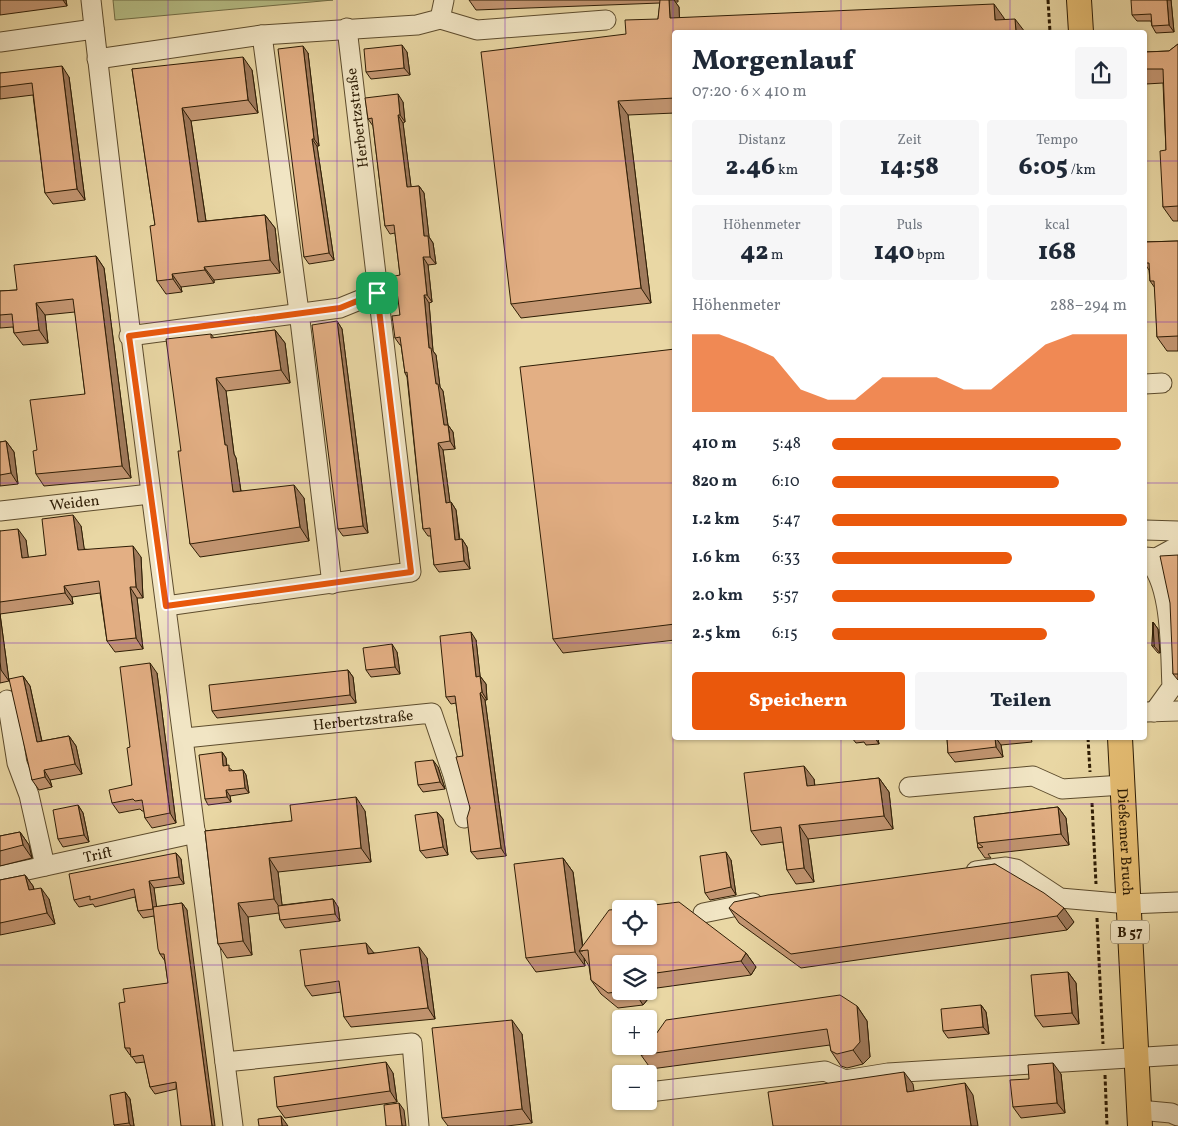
<!DOCTYPE html>
<html lang="de">
<meta charset="utf-8">
<style>
:root{--surface:#fff;--page:#f6f6f7;--text:#1f2937;--muted:#747a83;--accent:#ea580c}
body{margin:0;font-family:Vollkorn,serif;background:var(--page);color:var(--text);height:100vh;display:flex;flex-direction:column;font-size:19px;white-space:nowrap}
*{box-sizing:border-box;margin:0}
p{font-size:16px;color:var(--muted)}
.icon{flex:none;width:28px;height:28px;fill:none;stroke:currentColor;stroke-width:2;stroke-linecap:round;stroke-linejoin:round}
.map{position:relative;flex:1;overflow:hidden}
.details{position:absolute;left:672px;top:30px;width:475px;height:710px;display:flex;flex-direction:column;background:var(--surface);border-radius:5px;box-shadow:0 1px 4px #0004}
.details>*{flex:none}
.controls{position:absolute;left:612px;top:900px;display:grid;gap:10px}
.controls a{display:grid;place-items:center;width:45px;height:45px;border-radius:5px;background:var(--surface);box-shadow:0 1px 4px #0004;font-size:25px}
.pin{position:absolute;display:grid;place-items:center;width:42px;height:42px;color:#fff;margin:-21px;border-radius:10px;box-shadow:0 2px 8px #0006}
.round{display:grid;place-items:center;flex:none;width:52px;height:52px;border-radius:5px;background:var(--page)}
.overview{display:flex;align-items:center;justify-content:space-between;height:85px;padding:0 20px}
h1{font-size:28px;font-weight:800;line-height:38px}
.figures{display:grid;grid-template-columns:repeat(3,1fr);gap:8px;height:85px;padding:5px 20px}
.figures div{display:grid;align-content:center;border-radius:5px;background:var(--page);text-align:center}
.figures b{font-size:25px;font-weight:800}
.figures small{font-size:14px;font-weight:400}
.figures p{font-size:14px}
.chart{height:140px;padding:10px 20px}
.chart p{display:flex;justify-content:space-between}
.chart svg{width:100%;height:90px;margin-top:5px;fill:var(--accent);opacity:.7}
.action{display:flex;gap:10px;margin-top:auto;padding:10px 20px}
.action a{flex:1;height:58px;border-radius:5px;background:var(--accent);color:#fff;font-size:20px;font-weight:800;line-height:58px;text-align:center}
.action a+a{background:var(--page);color:var(--text)}
ul{padding:0 20px;list-style:none;font-size:16px}
li{display:grid;grid-template-columns:80px 60px 1fr;align-items:center;height:38px}
li i{height:12px;border-radius:6px;background:var(--accent)}
.map>svg:first-child{display:block}
.green{fill:#b6be86;stroke:#726e46}
.lines{fill:none;stroke-linecap:round;stroke-linejoin:round}
.minor-casing{stroke:#5d4c2d;stroke-width:21}
.major-casing{stroke:#2e1d05;stroke-width:26}
.path{stroke:#2e1d05;stroke-width:3;stroke-dasharray:4 2.5;stroke-linecap:butt}
.minor{stroke:#f1e5c4;stroke-width:19}
.major{stroke:#e4bc72;stroke-width:24}
.wall{fill:#c39672;stroke:#2e1d05;fill-rule:evenodd}
.shaded-wall{fill:#9f7a5c;stroke:#2e1d05}
.building{fill:#e3af84;stroke:#2e1d05}
.route-casing{stroke:#fff;stroke-width:10}
.route{stroke:#ea580c;stroke-width:6}
.grid{fill:none;stroke:#7b2cbf;stroke-width:1;stroke-opacity:0.55}
.labels{text-anchor:middle;stroke-width:4.5;stroke-linejoin:round;paint-order:stroke}
.shield{fill:#f1e5c4;stroke:#68593e;stroke-width:1}
.shield-label{font-size:14px;font-weight:bold;fill:#2e1d05}
.street-label{font-size:15px;fill:#2e1d05;stroke:#f1e5c4}
</style>
<div class="map">
<svg width="1178" height="1126" viewBox="0 0 1178 1126">
<rect width="100%" height="100%" fill="#e9d7a4"/>
<filter id="stains"><feTurbulence type="fractalNoise" baseFrequency=".004" numOctaves="4"/><feColorMatrix values="0 0 0 0 .2 0 0 0 0 .09 0 0 0 0 .02 0 0 0 .5 -.17"/></filter>
<radialGradient id="worn" r=".72"><stop offset=".6" stop-color="#630" stop-opacity="0"/><stop offset="1" stop-color="#630" stop-opacity=".3"/></radialGradient>
<path class="green" d="M113,0H333L115,20Z"/>
<g class="lines">
<defs>
<g id="minor">
<path d="M91,0C133,376 186,751 233,1126"/>
<path d="M440,19L477,30L606,20"/>
<path d="M262,35L299,312L332,584"/>
<path d="M0,42L94,29"/>
<path d="M97,59L262,35L417,25L440,19L444,0"/>
<path d="M129,336L340,308L377,293"/>
<path d="M1145,384L1162,383"/>
<path id="s1" d="M0,511L150,494"/>
<path d="M1145,530L1178,531"/>
<path d="M1145,557L1156,558L1178,546"/>
<path d="M1145,558C1173,580 1170,653 1172,687L1154,712"/>
<path d="M166,606L411,572L347,28"/>
<path d="M7,700L17,763L29,795L45,866"/>
<path d="M1146,712L1178,711"/>
<path id="s2" d="M185,738L432,713L453,775L464,818"/>
<path d="M909,787L1033,776L1062,789L1123,785"/>
<path d="M976,871L1006,867L1016,869L1060,898L1129,904L1178,902"/>
<path id="s3" d="M0,876L196,833"/>
<path d="M703,913L753,903"/>
<path d="M225,1062L412,1043L419,1126"/>
<path d="M649,1092L825,1071L845,1080L888,1073L1178,1055"/>
<path d="M1139,1110L1171,1113L1178,1116"/>
</g>
<g id="major">
<path d="M1079,0L1081,32"/>
<path id="s4" d="M1120,738L1140,1126"/>
</g>
</defs>
<use href="#minor" class="minor-casing"/>
<use href="#major" class="major-casing"/>
<path class="path" d="M1048,0L1050,32
M1088,738L1090,772
M1092,803L1096,884
M1097,918L1103,1044
M1105,1075L1107,1126"/>
<use href="#minor" class="minor"/>
<use href="#major" class="major"/>
</g>
<path class="wall" d="M0,0H66L67,6L0,15Z
M469,0H678V2H675L679,7V18H1004V19L675,32V113L628,115L651,303L521,318L511,304L626,34L658,19L660,3L476,10Z
M1171,0L1174,32L1156,33L1152,26L1151,21H1137L1132,15Z
M1178,44V221H1173L1163,207L1166,150L1163,83L1146,84L1145,83V52L1169,51Z
M407,52L410,75L371,79L366,72Z
M308,53L319,146H317L334,260L309,264L304,257Z
M132,69L252,70L258,113L191,121L206,221L265,215L275,228L280,273L214,280V283L181,287L182,292L166,294L157,281L155,225Z
M0,73L69,77L85,200L53,204L45,193L33,95L0,99Z
M403,102L405,122L403,123L411,187L419,186L424,193L429,237L433,243L436,264L428,265L432,302L429,303L433,351L436,355L440,387L443,391L448,425L453,432L455,449L443,450L450,503L451,502L456,510L460,540L462,539L467,547L470,569L439,572L434,565L431,536H428L423,529L407,377L405,373L401,345H400L395,338L400,315V275L395,233L390,234L385,226L373,126L368,119Z
M1178,241V351H1167L1157,337L1155,288L1150,281L1149,270L1145,264V242Z
M96,256L104,268L131,478L44,486L36,474L37,450L85,394L75,312L45,315L48,343L23,345L14,333L13,327L0,328V291L17,290Z
M337,321L342,329L368,533L343,536L338,529Z
M275,330L285,343L290,383L226,391L234,454L236,458L241,491L304,498L309,541L200,557L190,544L181,451L211,334L214,338Z
M675,349V640L563,653L553,639Z
M6,441L14,452L18,484L0,486V442Z
M81,526L84,549L141,557L143,598H137L143,649L115,652L107,641L100,593L72,597L73,604L0,614V531L26,540L28,558L46,555Z
M1178,555V680L1173,674Z
M0,614L9,681L0,683Z
M1153,622L1158,629L1160,653H1158L1152,646Z
M476,640L480,676L486,684L487,700H485L506,856L477,859L471,852L470,808L456,703L451,704L446,697Z
M397,652L400,674L371,677L366,670Z
M348,670L353,677L356,703L217,718L212,711Z
M157,673L176,823L152,828L145,818L144,811H142L140,809L119,813L112,803L132,785L130,747Z
M23,676L30,686L42,741L69,736L76,746L82,774L50,780L52,787L39,790L32,780Z
M852,738H884L885,739H878L879,744L866,745L864,742L856,743Z
M947,738H1031L1032,742L1001,745L1003,757L955,762L948,753Z
M222,752L226,758L227,766L233,771L243,770L246,775L249,793L230,796L231,802L208,805L205,799Z
M438,767L445,789L423,792L418,785Z
M879,778L889,792L893,829L808,839L814,882L796,884L787,870L783,842L761,845L751,831L814,779L815,786Z
M78,805L83,813L89,842L63,847L58,839Z
M1058,807L1066,818L1069,845L988,854L991,858H985L978,848L974,817Z
M365,811L371,862L278,872L282,905L333,899L338,907L340,921L285,928L280,920L279,913L248,917L252,955L227,958L218,944L205,831L292,821Z
M437,812L443,819L448,855L426,858L420,851Z
M20,832L29,845L32,858L0,866V836Z
M176,853L181,859L184,884L154,888L156,907L182,903L187,910L176,1089L155,1094L150,1087L145,1062L136,1063L131,1055H130L125,1048V1002L168,983L165,961L160,954L154,916L143,918L138,911L135,897L95,907L93,904L79,907L74,900Z
M563,858L573,872L583,947L746,953L756,967L751,975L657,988L643,1005L618,1008L601,994L591,980L589,966L584,958L585,966L536,972L526,958ZM649,964V991H621Z
M731,860L736,895L710,900L705,893Z
M995,864L1074,922L1067,930L801,968L739,923L729,908Z
M25,875L33,886L34,889L49,899L55,924L0,935V880Z
M374,953L427,958L435,1019L351,1027L344,1017L341,992L312,996L305,986Z
M1068,972L1076,983L1079,1024L1043,1027L1035,1016Z
M981,1005L986,1012L989,1034L948,1038L943,1031Z
M857,1006L867,1021L870,1057L863,1064L847,1068L841,1066L831,1051L830,1045L651,1069L641,1055Z
M522,1034L532,1123L507,1126H448L442,1118Z
M393,1073L397,1102L285,1118L277,1107Z
M1061,1074L1065,1113L1021,1118L1013,1107L1029,1079Z
M125,1092L130,1099L134,1126H115L114,1125Z"/>
<path class="shaded-wall" d="M63,0H66L67,6Z
M669,0H674L679,7L680,32L670,18Z
M1167,0H1171L1174,32L1169,25Z
M994,4L1004,18L1005,32L995,20Z
M1015,19L1025,32H1016Z
M402,45L407,52L410,75L404,68Z
M303,46L308,53L319,146L314,139Z
M243,57L252,70L258,113L248,100Z
M62,66L69,77L85,200L77,189Z
M398,94L403,102L405,122L400,115Z
M618,101L628,115L651,303L641,288Z
M182,108L191,121L208,235L198,222Z
M398,115L403,123L412,194L407,187Z
M312,139L317,146L334,260L329,253Z
M419,186L424,193L429,237L433,243L436,264L430,257L424,236Z
M265,215L275,228L280,273L270,260Z
M96,256L104,268L131,478L122,466Z
M423,257L428,265L432,302L427,295Z
M204,267L214,280V283L205,270Z
M172,274L181,287L182,292L173,279Z
M424,295L429,303L433,351L436,355L440,387L443,391L449,433L444,425L429,348Z
M36,303L45,315L48,343L39,330Z
M337,321L342,329L368,533L363,526Z
M275,330L285,343L290,383L281,370Z
M216,378L226,391L234,454L236,458L243,506L233,492L225,445Z
M448,425L453,432L455,449L450,441Z
M6,441L14,452L18,484L11,473Z
M438,443L443,450L451,510L446,503Z
M294,485L304,498L309,541L300,527Z
M451,502L456,510L460,547L455,540Z
M73,515L81,526L86,561L78,550Z
M18,529L26,540L30,569L22,558Z
M462,539L467,547L470,569L464,561Z
M133,546L141,557L143,598L136,587Z
M64,586L72,597L73,604L65,593Z
M130,587L137,598L143,649L136,638Z
M0,614L9,681L1,670L0,662Z
M1153,622L1158,629L1160,653L1154,646Z
M471,632L476,640L481,684L476,677Z
M392,644L397,652L400,674L395,667Z
M150,663L157,673L176,823L170,813Z
M348,670L353,677L356,703L350,695Z
M23,676L30,686L44,752L37,742Z
M480,676L486,684L487,700L482,692Z
M480,693L485,700L506,856L501,848Z
M69,736L76,746L82,774L75,764Z
M875,738H877L878,739L879,744Z
M995,738H996L1001,745L1003,757L996,747Z
M222,752L226,758L227,772L223,766Z
M433,760L438,767L445,789L440,782Z
M804,766L814,779L816,800L807,786Z
M44,770L50,780L52,787L45,777Z
M243,770L246,775L249,793L245,788Z
M879,778L889,792L893,829L884,816Z
M226,790L230,796L231,802L227,797Z
M356,797L365,811L371,862L361,848Z
M78,805L83,813L89,842L84,835Z
M1058,807L1066,818L1069,845L1061,834Z
M437,812L443,819L448,855L443,847Z
M799,825L808,839L814,882L804,868Z
M20,832L29,845L32,858L23,845Z
M726,852L731,860L736,895L731,887Z
M176,853L181,859L184,884L179,877Z
M269,858L278,872L283,913L274,899Z
M563,858L573,872L583,951H579L584,958L585,966L575,952Z
M25,875L33,886L36,901L29,890Z
M149,881L154,888L158,916L153,909Z
M41,888L49,899L55,924L47,913Z
M333,899L338,907L340,921L335,914Z
M182,903L187,910L215,1126H212Z
M238,903L248,917L252,955L243,941Z
M1064,908L1074,922L1067,930L1057,916Z
M366,943L374,953L368,954Z
M419,947L427,958L435,1019L428,1008Z
M746,953L756,967L751,975L741,961Z
M1068,972L1076,983L1079,1024L1072,1013Z
M649,976L657,988L643,1005L634,991H649Z
M981,1005L986,1012L989,1034L983,1027Z
M857,1006L867,1021L870,1057L863,1064L853,1050Z
M512,1020L522,1034L532,1123L522,1109Z
M386,1062L393,1073L397,1102L390,1091Z
M1053,1063L1061,1074L1065,1113L1057,1103Z
M904,1072L913,1084L916,1104L907,1092Z
M965,1083L973,1095L978,1126H971Z
M125,1092L130,1099L134,1126H131L129,1123Z
M399,1103L404,1110L406,1126H402Z
M281,1116L288,1126H282Z"/>
<path class="building" d="M660,0H669L670,18L994,4L995,20L1015,19L1016,32H675V98L618,101L641,288L511,304L481,52L626,34L625,20L658,19Z
M1131,0H1167L1169,25L1152,26L1151,14L1132,15Z
M1178,44V206L1163,207L1160,151L1166,150L1163,69H1145V52L1169,51Z
M402,45L404,68L366,72L364,49Z
M303,46L314,139H312L329,253L304,257L278,49Z
M243,57L248,100L182,108L198,222L265,215L270,260L204,267L205,270L172,274L173,279L157,281L150,226L155,225L132,69Z
M62,66L77,189L45,193L32,83L0,87V73Z
M398,94L400,115H398L407,187L419,186L424,236H428L430,257H423L427,295H424L429,348H431L436,384H438L444,425H448L450,441L438,443L446,503L451,502L455,540L462,539L464,561L434,565L430,528L423,529L407,372L405,373L400,337L395,338L392,316L400,315L395,276L400,275L394,225L385,226L372,118L368,119L365,98Z
M1178,241V336L1157,337L1154,281H1150L1149,263H1145V242Z
M96,256L122,466L36,474L33,451L37,450L30,400L85,394L73,299L36,303L39,330L14,333L12,314L0,315V291L17,290L14,265Z
M337,321L363,526L338,529L312,325Z
M275,330L281,370L216,378L225,445H227L233,492L294,485L300,527L190,544L178,451H181L166,339L211,334V338Z
M675,349V624L553,639L520,367Z
M6,441L11,473L0,475V442Z
M73,515L78,550L133,546L136,587H130L136,638L107,641L99,581L64,586L65,593L0,602V531L18,529L22,558L46,555L42,519Z
M1178,555V674H1173L1170,603L1160,556Z
M1153,622L1154,646H1152Z
M471,632L476,677L480,676L482,692L480,693L501,848L471,852L467,818L470,808L456,757L463,756L455,696L446,697L440,636Z
M392,644L395,667L366,670L363,648Z
M150,663L170,813L145,818L142,800L135,801L133,799L112,803L109,790L132,785L127,748L130,747L120,667Z
M348,670L350,695L212,711L209,685Z
M23,676L37,742L69,736L75,764L44,770L45,777L32,780L9,679Z
M947,738H995L996,747L948,753Z
M222,752L223,766L229,765V771L243,770L245,788L226,790L227,797L205,799L199,755Z
M433,760L440,782L418,785L415,762Z
M804,766L807,786L879,778L884,816L799,825L804,868L787,870L781,827L751,831L744,773Z
M356,797L361,848L269,858L274,899L238,903L243,941L218,944L205,831L292,821L290,805Z
M78,805L84,835L58,839L53,810Z
M1058,807L1061,834L978,843L983,847L978,848L974,817Z
M437,812L443,847L420,851L415,815Z
M20,832L23,845L0,851V836Z
M726,852L731,887L705,893L700,856Z
M176,853L179,877L149,881L153,909L138,911L134,889L90,900V896L74,900L69,874Z
M563,858L575,952L526,958L514,864Z
M995,864L1044,893L1064,908L1057,916L791,954L729,908L734,902L768,895Z
M25,875L29,890L41,888L47,913L0,923V880Z
M333,899L335,914L280,920L278,906Z
M679,902L746,953L741,961L649,974V964H621V991H627L608,993L591,980L588,950L579,951L609,910L621,909V936H649V909H622Z
M182,903L212,1126H181L176,1082L150,1087L143,1055L131,1057L130,1048H125L119,1003L125,1002L123,989L168,983L164,954H160L158,949L153,907Z
M366,943L368,954L419,947L428,1008L344,1017L339,981L305,986L300,950Z
M1068,972L1072,1013L1035,1016L1031,975Z
M840,995L857,1006L860,1042L853,1050L837,1054L831,1051L827,1029L641,1055L647,1046H649V1044L666,1020Z
M981,1005L983,1027L943,1031L941,1009Z
M512,1020L522,1109L442,1118L432,1028Z
M386,1062L390,1091L277,1107L274,1077Z
M1053,1063L1057,1103L1013,1107L1010,1080L1029,1079L1028,1065Z
M904,1072L907,1092L965,1083L971,1126H773L768,1092Z
M125,1092L129,1123L114,1125L110,1095Z
M399,1103L402,1126H386L384,1105Z
M281,1116L282,1126H259L258,1119Z"/>
<g class="lines">
<defs>
<path id="route" d="M377,293L411,572L166,606L129,336L340,308Z"/>
</defs>
<use href="#route" class="route-casing"/>
<use href="#route" class="route"/>
</g>
<path class="grid" d="M168,0V1126M337,0V1126M505,0V1126M673,0V1126M841,0V32M1010,0V32M0,161H675M1145,161H1178M0,322H675M1145,322H1178M0,483H675M1145,483H1178M0,643H675M1145,643H1178M841,738V1126M1010,738V1126M0,804H1178M0,965H621M649,965H1178"/>
<g class="labels">
<rect class="shield" x="1111" y="920.5" width="38" height="23" rx="4"/>
<g class="shield-label">
<text x="1130" y="937">B 57</text>
</g>
<g class="street-label">
<text transform="translate(357 118) rotate(-97)" y="5">Herbertzstraße</text>
<text dy="5" stroke="none"><textPath href="#s1" startOffset="75">Weiden</textPath></text>
<text dy="5" stroke="none"><textPath href="#s2" startOffset="179">Herbertzstraße</textPath></text>
<text dy="5" stroke="none"><textPath href="#s4" startOffset="104">Dießemer Bruch</textPath></text>
<text dy="5" stroke="none"><textPath href="#s3" startOffset="100">Trift</textPath></text>
</g>
</g>
<rect width="100%" height="100%" filter="url(#stains)"/>
<rect width="100%" height="100%" fill="url(#worn)"/>
</svg>
<div class="controls">
<a><svg class="icon" aria-label="locate" viewBox="0 0 24 24"><circle cx="12" cy="12" r="6"/><path d="M12 2v4M12 18v4M2 12h4M18 12h4"/></svg></a>
<a><svg class="icon" aria-label="layers" viewBox="0 0 24 24"><path d="M12 4l9 5-9 5-9-5zM3 14l9 5 9-5"/></svg></a>
<a>+</a>
<a>−</a>
</div>
<div class="pin" style="left:377px;top:293px;background:#1e9e55"><svg class="icon" aria-label="arrive" viewBox="0 0 24 24"><path d="M6 21V4h12l-3 4 3 4H6"/></svg></div>
<section class="details">
<div class="overview"><div><h1>Morgenlauf</h1><p>07:20 · 6 × 410 m</p></div><a class="round"><svg class="icon" aria-label="share" viewBox="0 0 24 24"><path d="M12 15V3M7 8l5-5 5 5M5 13v7h14v-7"/></svg></a></div>
<div class="figures">
<div><p>Distanz</p><b>2.46<small> km</small></b></div>
<div><p>Zeit</p><b>14:58</b></div>
<div><p>Tempo</p><b>6:05<small> /km</small></b></div>
</div>
<div class="figures">
<div><p>Höhenmeter</p><b>42<small> m</small></b></div>
<div><p>Puls</p><b>140<small> bpm</small></b></div>
<div><p>kcal</p><b>168</b></div>
</div>
<div class="chart"><p><span>Höhenmeter</span>288–294 m</p>
<svg viewBox="0 0 160 44" preserveAspectRatio="none"><path d="M0 44V6L10 6L20 11L30 17L40 33L50 38L60 38L70 27L80 27L90 27L100 33L110 33L120 22L130 11L140 6L150 6L160 6V44z"/></svg>
</div>
<ul>
<li><b>410 m</b>5:48<i style="width:98%"></i></li>
<li><b>820 m</b>6:10<i style="width:77%"></i></li>
<li><b>1.2 km</b>5:47<i style="width:100%"></i></li>
<li><b>1.6 km</b>6:33<i style="width:61%"></i></li>
<li><b>2.0 km</b>5:57<i style="width:89%"></i></li>
<li><b>2.5 km</b>6:15<i style="width:73%"></i></li>
</ul>
<div class="action"><a>Speichern</a><a>Teilen</a></div>
</section>
</div>
